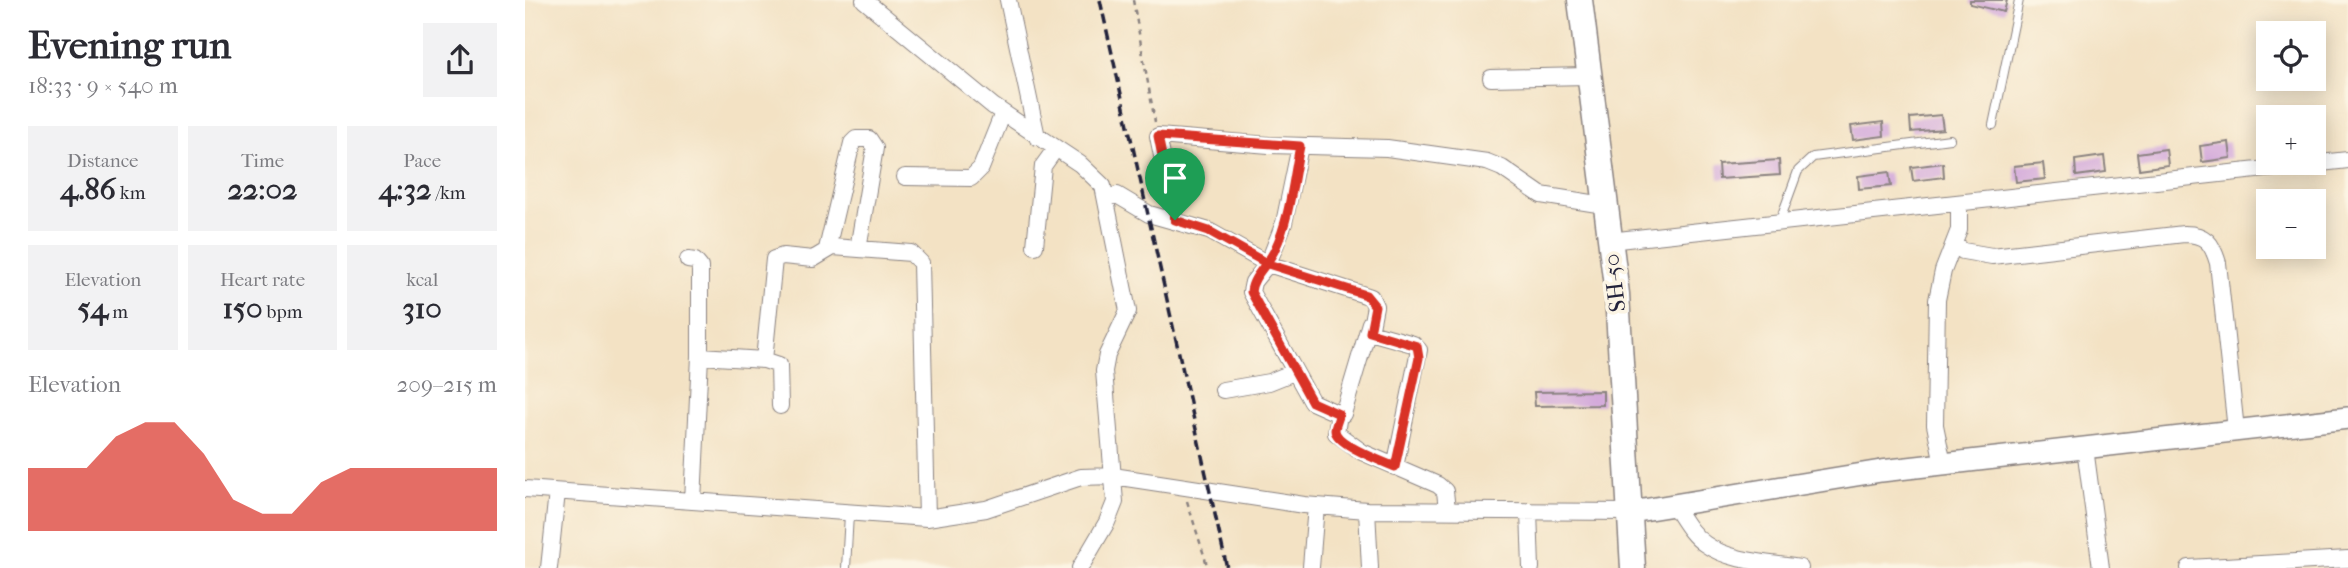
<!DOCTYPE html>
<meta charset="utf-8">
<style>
:root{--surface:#fff;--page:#f2f2f3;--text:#2b2b33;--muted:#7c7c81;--accent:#d93025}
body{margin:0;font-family:"IM FELL French Canon",serif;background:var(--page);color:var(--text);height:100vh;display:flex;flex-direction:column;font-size:26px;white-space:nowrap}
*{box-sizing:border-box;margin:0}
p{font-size:23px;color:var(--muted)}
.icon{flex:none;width:38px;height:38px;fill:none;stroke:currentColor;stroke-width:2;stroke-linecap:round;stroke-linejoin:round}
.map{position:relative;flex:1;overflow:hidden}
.panel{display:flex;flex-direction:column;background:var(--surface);width:525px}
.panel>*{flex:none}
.controls{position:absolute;left:1731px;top:21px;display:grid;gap:14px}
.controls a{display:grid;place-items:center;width:70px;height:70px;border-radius:0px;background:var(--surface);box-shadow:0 4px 18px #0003;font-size:35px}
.pin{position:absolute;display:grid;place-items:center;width:60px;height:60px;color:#fff;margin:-72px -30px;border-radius:50% 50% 50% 0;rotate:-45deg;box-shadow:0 0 7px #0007}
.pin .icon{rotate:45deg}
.round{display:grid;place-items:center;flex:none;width:74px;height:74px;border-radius:0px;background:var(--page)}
.head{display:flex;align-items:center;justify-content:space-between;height:119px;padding:0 28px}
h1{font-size:38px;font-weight:700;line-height:52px}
.metrics{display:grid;grid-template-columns:repeat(3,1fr);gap:10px;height:119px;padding:7px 28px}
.metrics div{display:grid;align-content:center;border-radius:0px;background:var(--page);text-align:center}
.metrics b{font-size:30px;font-weight:700}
.metrics small{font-size:19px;font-weight:400}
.metrics p{font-size:19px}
.chart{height:196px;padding:14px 28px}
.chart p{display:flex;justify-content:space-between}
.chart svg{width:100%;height:126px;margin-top:7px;fill:var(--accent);opacity:.7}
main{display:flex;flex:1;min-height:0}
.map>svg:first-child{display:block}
.building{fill:#d1a6da}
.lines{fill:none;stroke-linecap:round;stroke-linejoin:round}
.lane-casing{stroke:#8a8280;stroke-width:10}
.street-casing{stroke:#8a8280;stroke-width:18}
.secondary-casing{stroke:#8a8280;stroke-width:24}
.primary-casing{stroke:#8a8280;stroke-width:27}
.path{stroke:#8a8280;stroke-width:2.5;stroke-dasharray:5 5;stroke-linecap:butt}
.lane{stroke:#fff;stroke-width:8}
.street{stroke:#fff;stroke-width:16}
.secondary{stroke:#fff;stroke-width:21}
.primary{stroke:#fff;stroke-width:24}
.rail{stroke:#22223b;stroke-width:3.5;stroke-dasharray:10 5;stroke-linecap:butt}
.route-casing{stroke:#fff;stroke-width:14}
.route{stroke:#d93025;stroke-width:9}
.labels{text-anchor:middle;stroke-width:7;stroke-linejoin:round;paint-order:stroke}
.street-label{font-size:23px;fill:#22223b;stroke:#fcf5e5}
</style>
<main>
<section class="panel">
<div class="head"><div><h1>Evening run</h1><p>18:33 · 9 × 540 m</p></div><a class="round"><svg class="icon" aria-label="share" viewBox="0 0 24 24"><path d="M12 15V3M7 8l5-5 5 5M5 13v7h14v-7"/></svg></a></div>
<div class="metrics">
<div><p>Distance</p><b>4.86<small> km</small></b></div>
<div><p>Time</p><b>22:02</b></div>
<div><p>Pace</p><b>4:32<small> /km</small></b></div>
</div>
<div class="metrics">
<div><p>Elevation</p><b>54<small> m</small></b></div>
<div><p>Heart rate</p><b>150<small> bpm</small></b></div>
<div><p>kcal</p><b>310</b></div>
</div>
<div class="chart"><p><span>Elevation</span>209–215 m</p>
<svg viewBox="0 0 160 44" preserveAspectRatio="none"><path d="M0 44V22L10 22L20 22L30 11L40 6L50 6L60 17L70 33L80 38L90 38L100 27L110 22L120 22L130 22L140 22L150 22L160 22V44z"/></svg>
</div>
</section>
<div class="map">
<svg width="1823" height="568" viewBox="0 0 1823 568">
<rect width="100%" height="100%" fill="#fcf5e5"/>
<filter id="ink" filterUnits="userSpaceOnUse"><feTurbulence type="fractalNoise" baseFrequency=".0143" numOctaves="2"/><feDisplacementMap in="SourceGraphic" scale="14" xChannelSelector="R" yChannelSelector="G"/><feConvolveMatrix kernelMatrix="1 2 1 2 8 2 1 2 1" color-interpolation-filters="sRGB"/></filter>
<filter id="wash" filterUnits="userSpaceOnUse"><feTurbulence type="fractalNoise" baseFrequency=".00686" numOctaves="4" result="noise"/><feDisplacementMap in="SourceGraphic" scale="28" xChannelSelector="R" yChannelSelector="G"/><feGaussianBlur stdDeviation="1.57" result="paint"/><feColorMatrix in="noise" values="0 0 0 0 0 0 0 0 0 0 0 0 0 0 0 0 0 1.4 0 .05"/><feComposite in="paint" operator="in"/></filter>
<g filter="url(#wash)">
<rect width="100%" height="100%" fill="#f3e2c4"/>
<g id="blocks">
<path class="building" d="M1445,0H1482L1479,12L1445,4Z
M1416,115L1418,129L1386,132L1385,118Z
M1358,122L1359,136L1328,140L1326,126Z
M1704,142L1706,158L1677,162L1675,146Z
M1641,149L1643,165L1614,169L1612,153Z
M1579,156L1581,172L1551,176L1550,160Z
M1254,160L1255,175L1194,179L1193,164Z
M1418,163L1419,177L1388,181L1386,167Z
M1518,163L1520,179L1491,182L1489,166Z
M1364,172L1366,186L1334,189L1333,176Z
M1078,391V405L1010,406L1009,392Z"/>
</g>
</g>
<g filter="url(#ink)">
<use href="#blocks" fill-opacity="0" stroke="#8a8280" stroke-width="2"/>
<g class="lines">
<defs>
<path id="lane" d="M1468,125L1494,0
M1254,223L1273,171L1288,157L1425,139
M321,568L324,514"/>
<path id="street" d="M339,0L468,106L555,164L578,186L603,311L582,355L579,371L590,502L582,522L555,568
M483,0L512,137
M966,78L1063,76
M775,146L759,223L743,264L846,297L850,306L845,332L888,344L894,350L870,467
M380,177L446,178L456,168L478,113
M582,198L592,195L624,214L684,231L743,264L728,282L726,292L787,402L814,414L811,433L837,452L913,485L920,491L922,510
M650,220L633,136L744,145L862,148L962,162L977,168L1016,195L1079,205
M1084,241L1823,160
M1430,245L1438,251L1467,256L1659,234C1681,234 1687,243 1693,263L1711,430
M510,246L518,166L531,148
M302,249L327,143L331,139H344L350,148L333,249
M163,260L170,261L175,267V356
M239,360L254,365L255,406
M698,390L744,382L769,372
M818,414L845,323
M1560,448L1576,568
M1418,464L1410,425L1412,300L1418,271L1434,230V204
M0,489L402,518L461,509L556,477L588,476L779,505L842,510L1106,512
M168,501L175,356L239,360L249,259L258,256L288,259L308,247L386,253L396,263L402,518
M1149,506C1158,519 1166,535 1180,544C1205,562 1246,563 1275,568
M842,510L845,568
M1004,511L1006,568
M786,567L791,506
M24,568L32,492
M1664,568L1823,559"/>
<path id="secondary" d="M1106,512L1356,471L1823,418"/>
<path id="primary" d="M1055,0L1092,294L1108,568"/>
</defs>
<use href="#lane" class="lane-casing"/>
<use href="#street" class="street-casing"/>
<use href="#secondary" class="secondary-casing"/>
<use href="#primary" class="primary-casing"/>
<path class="path" d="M608,0L630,122
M662,501L683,568"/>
<use href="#lane" class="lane"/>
<use href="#street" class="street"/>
<use href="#secondary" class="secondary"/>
<use href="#primary" class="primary"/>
<path class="rail" d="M575,0L702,568"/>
</g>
</g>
<g class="lines" filter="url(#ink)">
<defs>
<path id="route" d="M650,220L684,231L743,264L841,295L850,306L845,332L892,346L894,358L870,467C859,462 810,444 810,430C810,425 814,420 814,414L787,402L726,292C727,276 744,264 750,249C765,218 768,180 775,146L633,136L650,220"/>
</defs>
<use href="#route" class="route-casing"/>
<use href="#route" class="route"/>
</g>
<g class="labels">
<g class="street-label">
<text transform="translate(1089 283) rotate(-97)" y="8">SH-50</text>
</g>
</g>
</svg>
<div class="controls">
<a><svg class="icon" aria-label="locate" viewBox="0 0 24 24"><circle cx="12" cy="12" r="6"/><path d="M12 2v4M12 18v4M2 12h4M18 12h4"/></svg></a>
<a>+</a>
<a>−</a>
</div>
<div class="pin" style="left:650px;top:220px;background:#1e9e55"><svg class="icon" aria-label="arrive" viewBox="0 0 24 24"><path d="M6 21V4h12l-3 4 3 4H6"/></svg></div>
</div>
</main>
